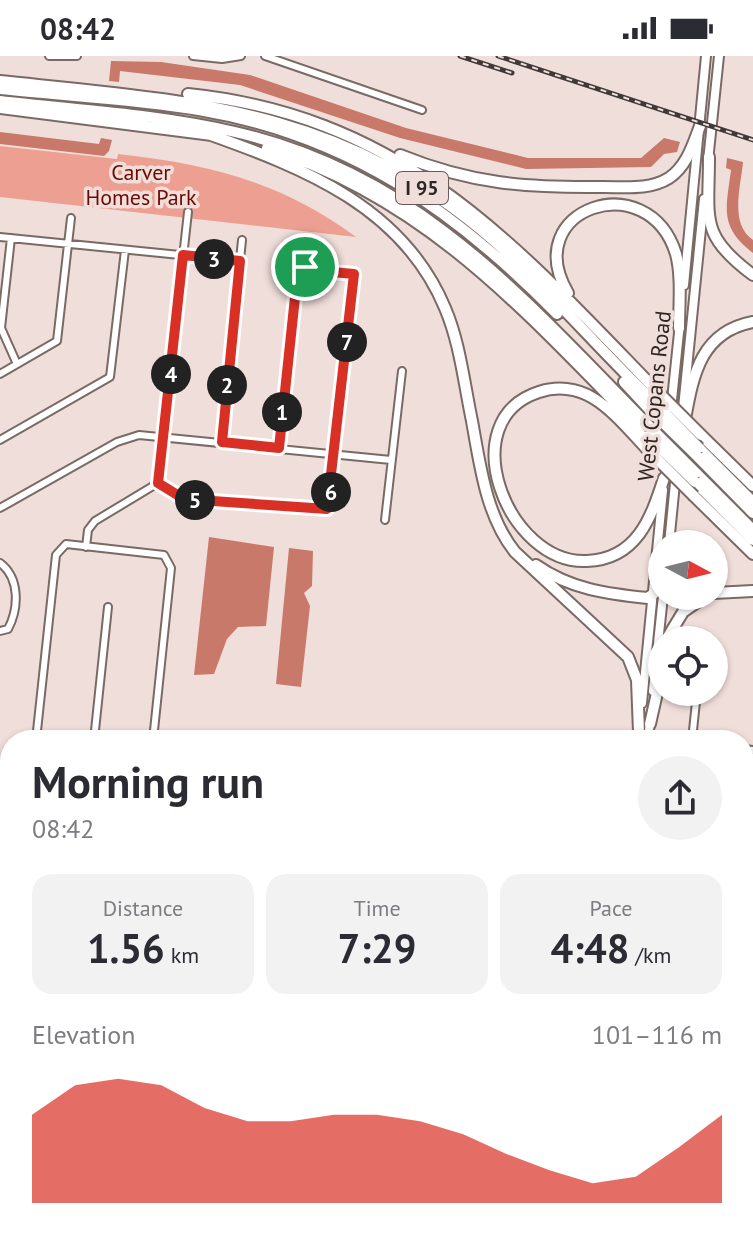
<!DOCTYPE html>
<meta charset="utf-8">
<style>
:root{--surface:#fff;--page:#f2f2f3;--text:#2b2b33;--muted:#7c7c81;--accent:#d93025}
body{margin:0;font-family:"PT Sans",sans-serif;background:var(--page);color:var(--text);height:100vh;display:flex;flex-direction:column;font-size:30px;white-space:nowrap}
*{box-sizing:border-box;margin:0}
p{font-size:26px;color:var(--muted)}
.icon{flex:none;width:44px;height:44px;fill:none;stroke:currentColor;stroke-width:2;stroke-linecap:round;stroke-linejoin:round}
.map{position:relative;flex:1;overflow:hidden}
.panel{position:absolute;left:0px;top:674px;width:754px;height:512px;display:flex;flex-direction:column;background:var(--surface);border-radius:32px 32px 0 0;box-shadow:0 2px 6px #0004}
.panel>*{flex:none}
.needle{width:52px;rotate:97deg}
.fabs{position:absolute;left:648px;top:474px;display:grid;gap:16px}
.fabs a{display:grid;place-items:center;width:80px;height:80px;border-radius:50%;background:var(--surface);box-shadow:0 2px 6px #0004;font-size:40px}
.pin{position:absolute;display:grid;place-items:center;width:68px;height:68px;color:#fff;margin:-34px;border:4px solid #fff;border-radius:50%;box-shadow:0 2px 8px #0007}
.km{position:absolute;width:40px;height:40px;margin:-20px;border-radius:50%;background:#222;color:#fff;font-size:22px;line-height:40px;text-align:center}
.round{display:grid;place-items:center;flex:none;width:84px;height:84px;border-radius:42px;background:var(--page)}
.headline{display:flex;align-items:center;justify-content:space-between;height:136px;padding:0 32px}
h1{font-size:44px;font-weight:700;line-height:60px}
.metrics{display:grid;grid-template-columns:repeat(3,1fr);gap:12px;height:136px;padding:8px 32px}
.metrics div{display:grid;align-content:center;border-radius:20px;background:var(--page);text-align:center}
.metrics b{font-size:40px;font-weight:700}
.metrics small{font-size:22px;font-weight:400}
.metrics p{font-size:22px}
.chart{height:224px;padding:16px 32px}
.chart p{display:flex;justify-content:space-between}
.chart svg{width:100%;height:144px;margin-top:8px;fill:var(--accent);opacity:.7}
.status{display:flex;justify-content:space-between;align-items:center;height:56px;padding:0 40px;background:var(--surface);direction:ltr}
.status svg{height:22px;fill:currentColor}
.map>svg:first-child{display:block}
.green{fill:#eda091}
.water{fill:#c9796a}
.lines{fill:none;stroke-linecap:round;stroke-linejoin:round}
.street-casing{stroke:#796a66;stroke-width:10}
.secondary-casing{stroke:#796a66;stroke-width:12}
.highway-casing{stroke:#796a66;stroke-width:14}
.street{stroke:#fff;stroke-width:6}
.secondary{stroke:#fff;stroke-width:8}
.highway{stroke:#fff;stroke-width:10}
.rail-casing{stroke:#413938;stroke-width:5}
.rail{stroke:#f0deda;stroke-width:2;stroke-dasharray:6;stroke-linecap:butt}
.highway-bridge-casing{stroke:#796a66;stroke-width:14;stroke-linecap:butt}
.highway-bridge{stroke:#fff;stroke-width:10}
.route-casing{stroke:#fff;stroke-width:16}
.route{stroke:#d93025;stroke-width:10}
.labels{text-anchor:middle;stroke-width:7;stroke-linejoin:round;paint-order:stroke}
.shield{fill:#f0deda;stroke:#685d5b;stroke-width:2}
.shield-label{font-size:20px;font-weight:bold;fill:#2d2625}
.park-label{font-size:22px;fill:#6e0a01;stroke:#f0deda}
.street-label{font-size:22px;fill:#2d2625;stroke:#f0deda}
</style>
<div class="status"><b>08:42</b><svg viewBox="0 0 49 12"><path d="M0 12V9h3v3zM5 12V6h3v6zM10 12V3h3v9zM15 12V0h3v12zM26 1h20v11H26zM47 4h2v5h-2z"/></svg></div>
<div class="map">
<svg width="753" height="1186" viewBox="0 0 753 1186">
<rect width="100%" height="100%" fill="#f0deda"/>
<path class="green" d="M0,90L117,103L118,98C209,108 282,126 356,181L0,141Z"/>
<path class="water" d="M111,5L161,6L250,19L406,72L528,102H641L664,82L680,86L677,96L664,98L651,111L526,113L400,82L240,29L120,15L119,26L109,25Z
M0,76L99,88L101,82L112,84L109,95L104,100L0,88Z
M727,102L743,106C741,130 729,168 753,184V197C719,171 726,153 731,114L726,112Z
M209,481L274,491L266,570L238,571L227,583L214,618L194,619Z
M289,492L313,495L312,530L304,537L310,550L301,631L276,628Z"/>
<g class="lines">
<defs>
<path id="street" d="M49,0H77
M193,0L222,3L241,0
M265,0L422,54
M0,181L240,205
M11,182L1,272L17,308
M0,318L57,285L71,162
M0,384L110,321L125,194
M222,386L242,184
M158,427L188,156
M0,452L117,386L139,379L391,404
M385,464L402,315
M86,491L88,474L95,465L158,427L184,443L327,453L354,218L305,211L298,213L279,392
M0,507C20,522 19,552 8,573L0,575
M36,684L56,499L66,488L164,499L171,512L153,684
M94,684L108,551
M659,684H662
M692,684L697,636
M744,693L753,694
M0,788L10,789
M746,922L753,855
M0,956L10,864
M744,968L753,969
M0,981L10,982
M744,1098L749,1099
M744,1171L746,1151
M187,1176L282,1186
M447,1176L531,1185
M33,1186L34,1176
M130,1186L131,1176
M342,1186L343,1176
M742,1186L743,1176"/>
<path id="secondary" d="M708,105L719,0
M684,229L706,0
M683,352L704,143
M671,353L680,267
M669,488L676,417
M653,635L663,540
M642,647L663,434
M648,684L650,665
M0,729L10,730
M591,1186L592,1176"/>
<path id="highway" d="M0,25C191,45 340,51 493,184C549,234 598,292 652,344
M0,33C66,40 134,43 199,54C347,79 454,153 557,258
M188,38C402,60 513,186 653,331
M0,45C78,54 158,58 235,76C420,119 522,241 649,370
M0,52L212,79
M208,78C304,112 403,151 445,252C460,287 464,327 472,365C480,409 486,460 515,496L628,601L637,624L639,676
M267,92C431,144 531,262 648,380
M400,99C471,128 527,132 604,131C626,131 650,134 669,122C687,110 693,88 700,70
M709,101C709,163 699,179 753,219
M568,237C518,153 648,108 676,198C682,221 679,249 679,272
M624,326L650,354
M701,379L753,430
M646,392C630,375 613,354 593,342C577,332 557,330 539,336C451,364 508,509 587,505C637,503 651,462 664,422
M679,392C692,340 689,278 753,266
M699,392L753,446
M698,401L753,457
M696,417L753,474
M695,426L753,484
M694,440L753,498
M536,509C570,533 607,538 648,542L662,531
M714,537L753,535
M666,584L683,556L706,540
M650,668L662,615"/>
</defs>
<use href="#street" class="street-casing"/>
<use href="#secondary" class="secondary-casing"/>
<use href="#highway" class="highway-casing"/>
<use href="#street" class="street"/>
<use href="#secondary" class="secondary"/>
<use href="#highway" class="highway"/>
<defs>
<path id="rail" d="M460,0L512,17
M498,0L753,84"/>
</defs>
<use href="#rail" class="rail-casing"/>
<use href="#rail" class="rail"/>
<defs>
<path id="highway-bridge" d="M653,331L701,379
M652,344L699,392
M650,354L698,401
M649,370L696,417
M648,380L695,426
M646,392L694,440"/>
</defs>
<use href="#highway-bridge" class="highway-bridge-casing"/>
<use href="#highway-bridge" class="highway-bridge"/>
</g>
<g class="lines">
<defs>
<path id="route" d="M183,199L240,205L222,386L279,392L298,213L354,218L327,453L184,443L158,427Z"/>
</defs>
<use href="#route" class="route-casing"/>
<use href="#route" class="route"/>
</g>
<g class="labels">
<rect class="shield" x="396" y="116" width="52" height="32" rx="6"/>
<g class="shield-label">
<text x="422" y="139">I 95</text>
</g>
<g class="park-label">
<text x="141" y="124">Carver<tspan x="141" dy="25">Homes Park</tspan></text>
</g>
<g class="street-label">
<text transform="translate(654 340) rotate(-84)" y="8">West Copans Road</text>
</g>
</g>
</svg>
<div class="fabs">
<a><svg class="needle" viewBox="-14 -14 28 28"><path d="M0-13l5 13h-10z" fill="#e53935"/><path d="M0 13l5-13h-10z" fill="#7c7c81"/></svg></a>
<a><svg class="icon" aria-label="locate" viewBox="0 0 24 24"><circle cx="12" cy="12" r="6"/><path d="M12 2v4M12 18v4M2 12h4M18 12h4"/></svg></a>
</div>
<div class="pin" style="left:305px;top:211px;background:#1e9e55"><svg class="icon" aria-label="arrive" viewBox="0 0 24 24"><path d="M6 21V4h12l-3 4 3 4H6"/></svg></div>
<b class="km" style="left:282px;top:356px">1</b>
<b class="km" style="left:227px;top:329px">2</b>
<b class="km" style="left:214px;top:203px">3</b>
<b class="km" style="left:171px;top:318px">4</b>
<b class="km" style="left:195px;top:444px">5</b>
<b class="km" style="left:331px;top:436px">6</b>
<b class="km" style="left:347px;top:286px">7</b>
<section class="panel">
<div class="headline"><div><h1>Morning run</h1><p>08:42</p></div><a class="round"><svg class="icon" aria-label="share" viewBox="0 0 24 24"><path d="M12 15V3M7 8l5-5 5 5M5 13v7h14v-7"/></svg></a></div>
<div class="metrics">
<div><p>Distance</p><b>1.56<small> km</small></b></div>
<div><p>Time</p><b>7:29</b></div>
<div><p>Pace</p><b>4:48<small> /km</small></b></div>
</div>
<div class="chart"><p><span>Elevation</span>101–116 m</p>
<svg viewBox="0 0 160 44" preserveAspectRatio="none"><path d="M0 44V17L10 8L20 6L30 8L40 15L50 19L60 19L70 17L80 17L90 19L100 23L110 29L120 34L130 38L140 36L150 27L160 17V44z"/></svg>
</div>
</section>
</div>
